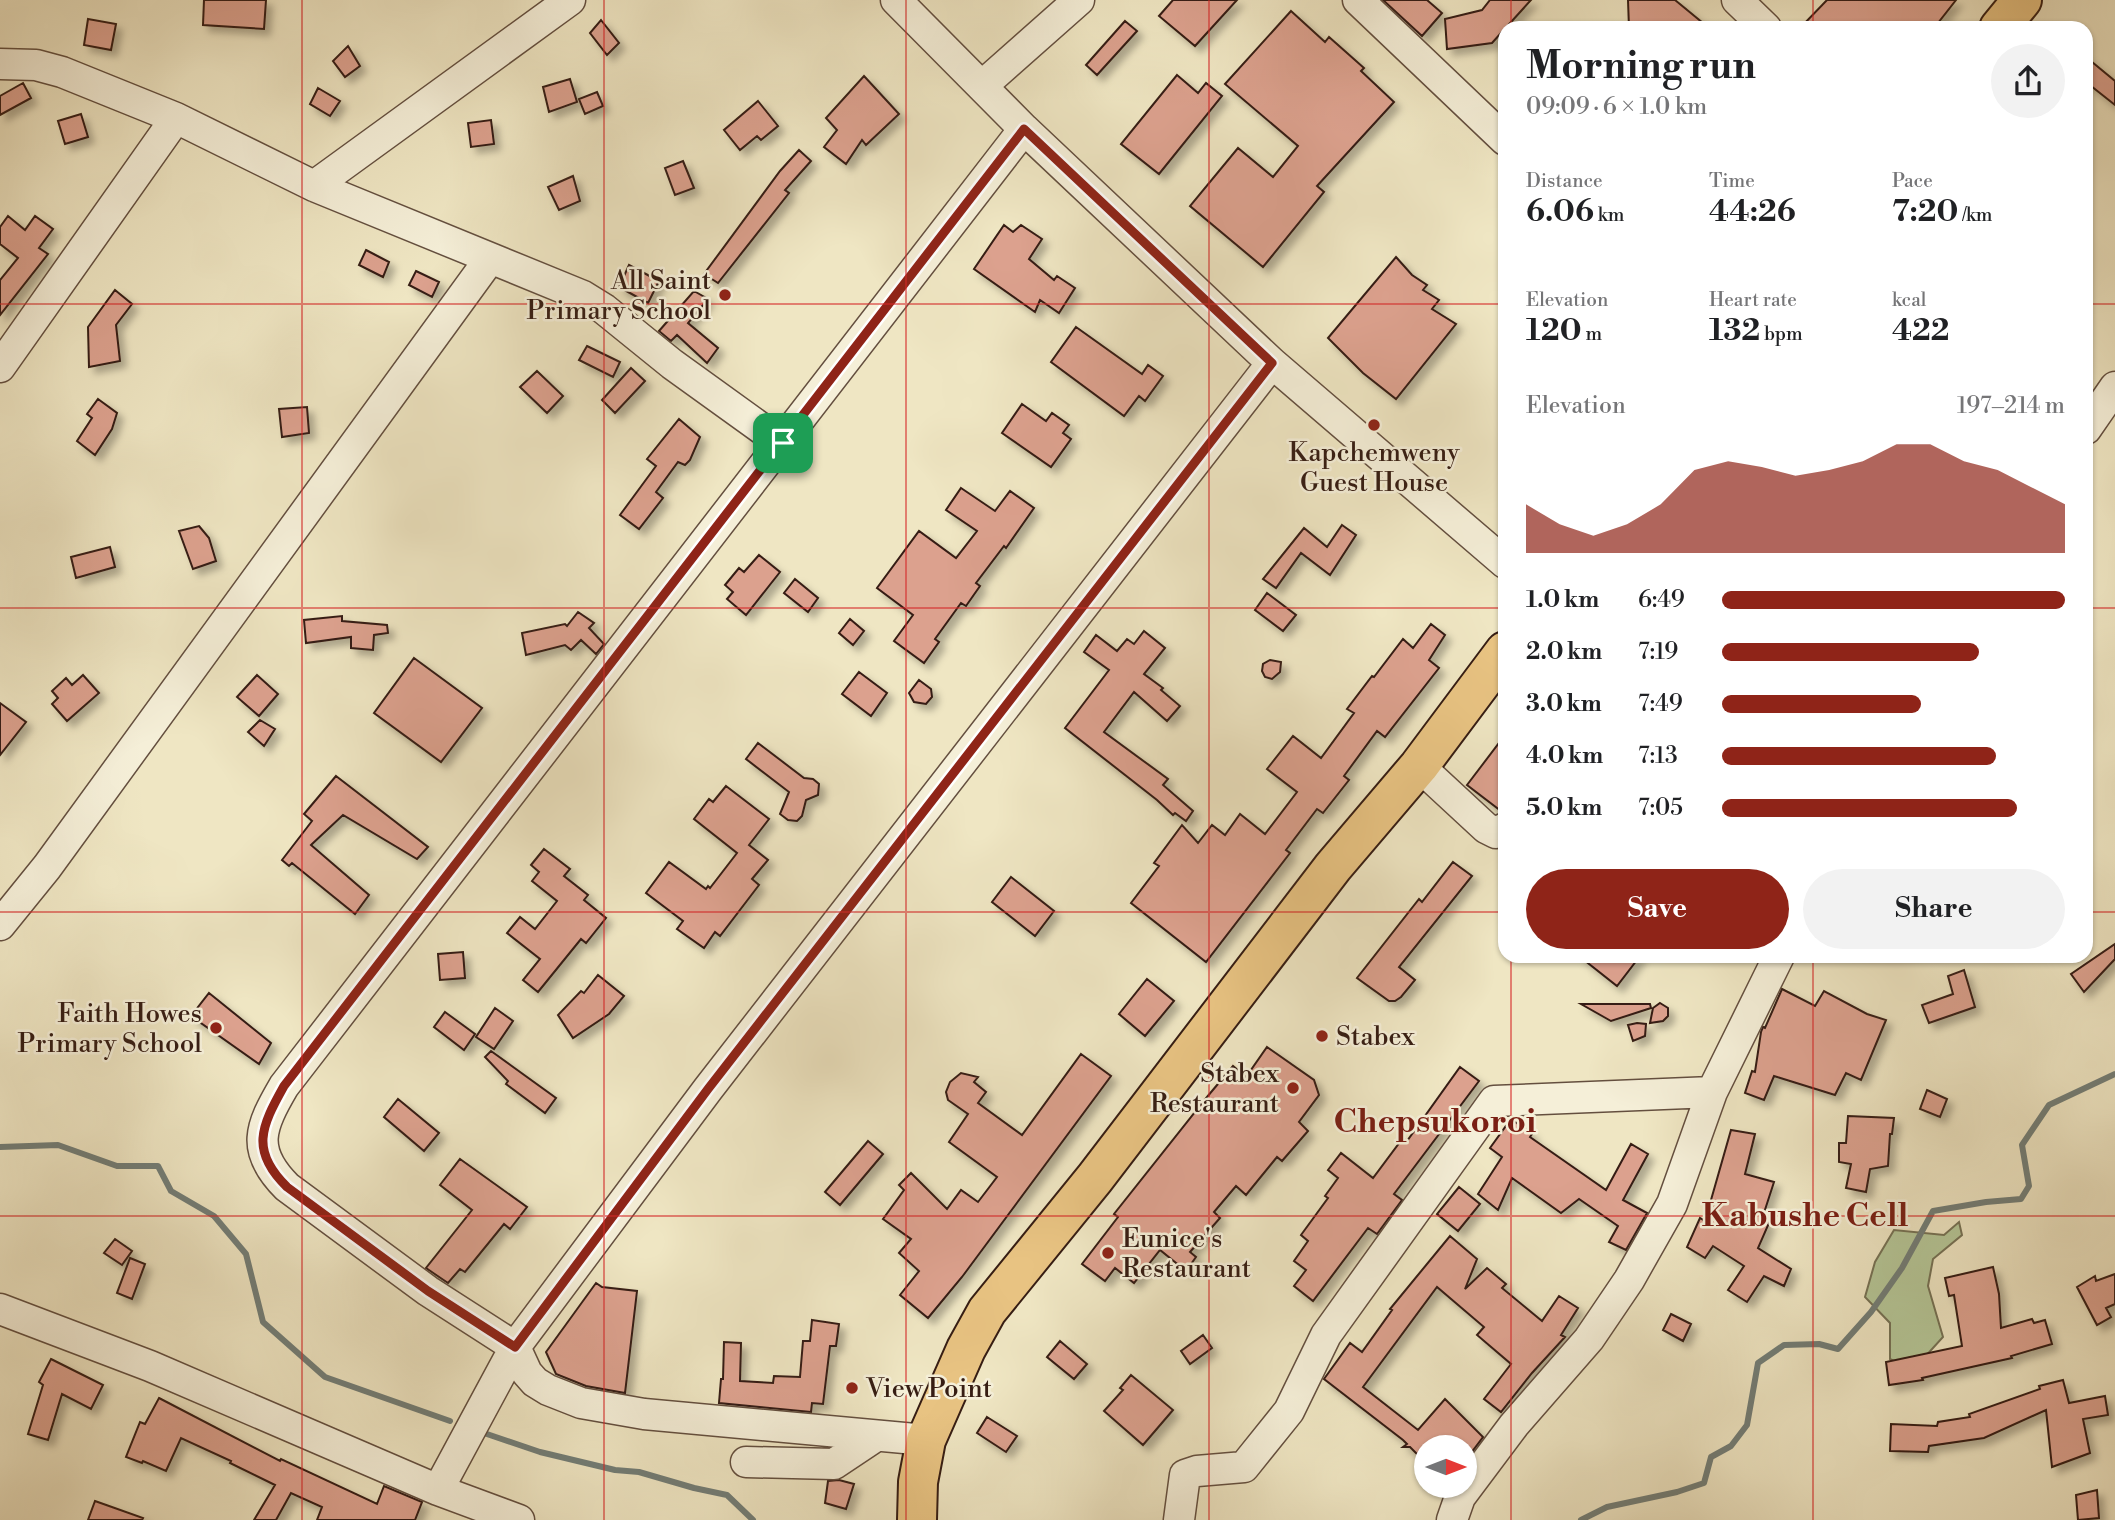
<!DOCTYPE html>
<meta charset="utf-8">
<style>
:root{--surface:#fff;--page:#f2f2f2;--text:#202124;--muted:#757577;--accent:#8f2418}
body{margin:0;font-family:"Libre Bodoni",serif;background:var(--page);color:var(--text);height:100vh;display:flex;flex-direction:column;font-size:26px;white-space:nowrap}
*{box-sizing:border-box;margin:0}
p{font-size:23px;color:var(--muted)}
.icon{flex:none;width:38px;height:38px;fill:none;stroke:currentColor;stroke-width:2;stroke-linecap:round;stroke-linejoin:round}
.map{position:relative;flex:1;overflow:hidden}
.side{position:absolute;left:1498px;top:21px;width:595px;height:942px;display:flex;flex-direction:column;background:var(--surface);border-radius:21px;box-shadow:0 2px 5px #0004}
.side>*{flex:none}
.needle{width:46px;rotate:90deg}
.buttons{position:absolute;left:1414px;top:1435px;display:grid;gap:14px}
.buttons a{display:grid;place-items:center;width:63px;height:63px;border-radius:50%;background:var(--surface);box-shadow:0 2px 5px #0004;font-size:35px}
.pin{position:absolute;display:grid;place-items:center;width:60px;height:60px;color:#fff;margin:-30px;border-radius:14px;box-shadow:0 4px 10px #0006}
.round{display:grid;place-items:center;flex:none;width:74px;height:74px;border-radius:37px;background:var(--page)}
.head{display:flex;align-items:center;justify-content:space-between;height:119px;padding:0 28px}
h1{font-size:38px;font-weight:700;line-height:52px}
.stats{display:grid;grid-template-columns:repeat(3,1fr);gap:10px;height:119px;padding:7px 28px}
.stats div{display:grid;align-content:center}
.stats b{font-size:30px;font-weight:700}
.stats small{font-size:19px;font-weight:400}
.stats p{font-size:19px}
.chart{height:196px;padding:14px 28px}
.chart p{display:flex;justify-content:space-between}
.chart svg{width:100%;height:126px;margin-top:7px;fill:var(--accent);opacity:.7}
.cta{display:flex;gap:14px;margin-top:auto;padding:14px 28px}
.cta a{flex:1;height:80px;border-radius:42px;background:var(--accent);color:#fff;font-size:28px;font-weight:700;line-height:80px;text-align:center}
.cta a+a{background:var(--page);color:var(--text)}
ul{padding:0 28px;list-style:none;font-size:23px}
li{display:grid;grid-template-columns:112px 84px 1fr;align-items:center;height:52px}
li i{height:18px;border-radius:9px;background:var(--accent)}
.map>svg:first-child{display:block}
.green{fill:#b5c697;stroke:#767255;stroke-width:2}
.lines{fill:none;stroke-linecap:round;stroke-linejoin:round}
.stream{stroke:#737e77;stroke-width:6}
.building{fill:#dca18e;stroke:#361d13;stroke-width:2;filter:url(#shadow)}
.minor-casing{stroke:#644f3f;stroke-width:33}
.major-casing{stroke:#361d13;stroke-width:42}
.minor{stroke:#f5efd8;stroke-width:30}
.major{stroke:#e8c382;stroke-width:38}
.route-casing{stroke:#fff;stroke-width:14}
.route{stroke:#8f2418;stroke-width:9}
.grid{fill:none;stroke:#d62828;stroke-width:2;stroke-opacity:0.55}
.poi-dot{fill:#8f2418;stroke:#f5efd8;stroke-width:2.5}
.labels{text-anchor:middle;stroke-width:5;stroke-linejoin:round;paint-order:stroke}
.poi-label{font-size:26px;fill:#361d13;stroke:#f5efd8;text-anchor:end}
.district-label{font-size:33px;font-weight:bold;fill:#7a1f14;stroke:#f5efd8}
</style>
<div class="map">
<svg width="2115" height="1520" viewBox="0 0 2115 1520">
<defs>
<filter id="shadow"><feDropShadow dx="6" dy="6" stdDeviation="3.5" flood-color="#0004"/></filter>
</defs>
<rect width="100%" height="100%" fill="#efe6c3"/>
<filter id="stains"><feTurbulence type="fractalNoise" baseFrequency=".00286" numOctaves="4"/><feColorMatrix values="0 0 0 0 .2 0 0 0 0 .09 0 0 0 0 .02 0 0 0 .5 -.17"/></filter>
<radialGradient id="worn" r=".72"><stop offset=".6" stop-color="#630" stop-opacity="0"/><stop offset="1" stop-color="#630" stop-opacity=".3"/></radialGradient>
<path class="green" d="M1959,1222L1962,1235L1933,1259L1928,1286L1943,1337L1913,1370L1890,1359V1323L1865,1297L1875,1262L1894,1230L1944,1235Z"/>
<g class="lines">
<path class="stream" d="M0,1147L58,1145L117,1166H158L171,1191L214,1216L246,1254L263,1322L325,1377L450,1421
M481,1432L540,1452L615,1470L639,1472L694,1488L727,1495L753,1520
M1581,1520L1607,1507L1677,1492L1704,1483L1711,1457L1731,1446L1747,1425L1758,1363L1784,1345L1819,1344L1838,1349L1871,1312L1902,1268L1933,1211L1986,1202L2021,1199L2029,1186L2022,1145L2049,1105L2115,1074"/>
</g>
<path class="building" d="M204,0H266L264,29L203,25Z
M1173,0H1237L1195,46L1159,16Z
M1383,0H1427L1442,13L1422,36Z
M1490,0H1531L1492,43L1447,49L1445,19L1482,10Z
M1628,0H1675L1709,28H1629Z
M1827,0H1956L1934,28H1800Z
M1291,11L1325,42L1329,37L1364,68L1361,71L1394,102L1317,186L1324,192L1263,267L1190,206L1238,148L1273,177L1298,146L1225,84Z
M88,19L116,24L111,50L84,45Z
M601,20L619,43L607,55L590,33Z
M1125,21L1137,31L1097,75L1086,65Z
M348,46L360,66L345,77L333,61Z
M2086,57L2115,81V105L2086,82Z
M1177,75L1198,93L1206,83L1222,96L1159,174L1121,144Z
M864,76L899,114L866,145L862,140L846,164L824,147L837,130L826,118Z
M570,79L577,102L549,112L543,87Z
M23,83L31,98L0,115V96Z
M318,88L340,101L330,116L310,104Z
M597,92L603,106L585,114L579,99Z
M758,101L778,126L761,140L757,136L740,150L724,130Z
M81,114L88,137L65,144L58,121Z
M491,120L494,144L471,147L468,123Z
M799,150L811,161L785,190L789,193L718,283L704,274L780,171Z
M683,161L694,188L675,195L665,168Z
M573,176L580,201L559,210L548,187Z
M8,216L25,230L35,216L53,229L39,248L48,254L0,315V280L18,258L0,244V227Z
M1004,225L1013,232L1021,225L1042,239L1029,259L1054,280L1057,276L1075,288L1059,313L1040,300L1035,312L974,269Z
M366,250L389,262L383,277L359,265Z
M1396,257L1412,275L1427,285L1423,290L1439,300L1432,309L1456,324L1396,399L1363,373L1328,338Z
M629,265L659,281L648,303L619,287Z
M416,271L439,282L432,297L409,285Z
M115,290L132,304L116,325L120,361L89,367L88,327Z
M694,291L708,299L688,323L718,348L707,363L677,335L671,341L659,331Z
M1076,327L1142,374L1148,365L1163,376L1145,401L1139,396L1124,416L1051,362Z
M587,346L620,362L613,377L579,360Z
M631,368L645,381L615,413L602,400Z
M537,371L563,396L547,413L520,387Z
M98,399L117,413L112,429L95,455L77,441L92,418L87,414Z
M1022,404L1046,421L1052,413L1069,425L1063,433L1071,439L1051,467L1002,433Z
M307,407L309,433L282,437L279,409Z
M679,419L700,437L690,460L685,465L678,462L656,492L663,498L639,529L620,515L656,466L647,459Z
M961,488L995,511L1010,491L1034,508L1006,548L1004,546L976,583L980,586L966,606L961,603L935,639L939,642L924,663L894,641L913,615L877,588L919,531L956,558L977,531L946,510Z
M1342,525L1356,535L1330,575L1301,553L1276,588L1263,579L1304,528L1327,547Z
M199,526L209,538L216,561L193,569L179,531Z
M110,547L115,567L76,578L71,557Z
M759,555L780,572L746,615L727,599L733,592L725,585L739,568L744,572Z
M795,579L818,598L808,612L784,593Z
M1267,593L1296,615L1283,631L1255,610Z
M578,612L594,623L589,628L604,644L596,654L581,640L571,650L565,645L526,655L522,633L565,624L567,626Z
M342,616V621L387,625L388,633L374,635L373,650L351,648V637L306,643L304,620Z
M850,619L864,631L853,645L839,633Z
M1431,624L1445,635L1429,660L1439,668L1385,737L1377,731L1344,776L1349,780L1323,813L1317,809L1286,850L1290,853L1206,962L1131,903L1159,866L1154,863L1182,825L1198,843L1212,825L1225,835L1240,814L1265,834L1297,792L1267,769L1293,736L1321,758L1354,713L1347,709L1372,676L1374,677L1403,639L1413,648Z
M1144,631L1165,648L1144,674L1163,688L1161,690L1180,706L1167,721L1134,692L1104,732L1168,779L1163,785L1193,811L1186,821L1175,813L1173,815L1157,800L1065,728L1109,670L1084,652L1096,635L1117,651L1127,639L1134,644Z
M414,658L482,708L441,762L374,713Z
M1270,660L1281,662L1280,672L1272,679L1265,677L1262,671L1263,664Z
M859,672L887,693L871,716L842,694Z
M83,675L99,693L67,721L52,704L58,698L52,691L66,678L72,685Z
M257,675L278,694L259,716L237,697Z
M919,680L931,689L932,697L926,704L914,702L909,693Z
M0,703L26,722L0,755Z
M260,720L275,729L264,746L248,732Z
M1505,735V811H1501L1467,785Z
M758,743L804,778L813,779L819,784L818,795L806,800L802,816L797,821L788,820L780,814L789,792L746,759Z
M336,776L428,847L417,859L343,815L311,845L369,895L355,914L292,863L289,866L282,860L312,821L304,814Z
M726,786L769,819L749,845L768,860L752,879L759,885L720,936L715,932L704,948L677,929L683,921L646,893L669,862L706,889L708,886L710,888L737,853L694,819L709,799L713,802Z
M544,849L570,869L564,876L588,895L584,900L606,918L586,943L581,939L538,992L523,980L540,959L507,933L520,917L535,929L557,901L532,881L539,872L531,865Z
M1453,862L1472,876L1399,967L1415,980L1401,997L1395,1001H1389L1357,978L1419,899L1422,902Z
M1011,877L1054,911L1035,936L992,902Z
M2115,944V959L2084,992L2071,974Z
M463,952L465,978L440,980L438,954Z
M1579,956H1640L1617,986Z
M1964,970L1975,1007L1929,1023L1922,1005L1953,994L1948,976Z
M598,975L624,996L609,1014L573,1038L558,1015L581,991L584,993Z
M1147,979L1174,1001L1145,1036L1119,1014Z
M1782,989L1815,1006L1824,991L1867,1014L1886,1020L1861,1080L1846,1073L1835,1095L1774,1076L1764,1100L1745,1093L1752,1071L1755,1072L1761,1032L1763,1027L1765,1028Z
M209,993L271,1043L259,1064L191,1016Z
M1660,1003L1668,1008V1016L1663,1021L1650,1023L1653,1008Z
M1581,1004H1650L1651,1008L1611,1021Z
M495,1008L513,1021L494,1049L476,1037Z
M445,1012L475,1034L464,1050L434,1027Z
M1637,1023L1646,1024L1645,1036L1633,1041L1628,1025Z
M1267,1047L1314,1080L1319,1095L1299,1122L1308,1131L1282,1161L1277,1157L1246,1195L1236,1186L1214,1212L1220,1218L1190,1252L1196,1257L1186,1271L1160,1250L1134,1283L1115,1268L1105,1281L1082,1264L1118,1217L1114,1214L1207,1097L1233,1066L1246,1077Z
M491,1051L556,1098L545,1113L506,1084L508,1081L485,1057Z
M1081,1054L1111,1076L962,1277L928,1318L900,1295L919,1271L899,1253L911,1239L883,1219L904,1190L899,1185L911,1173L947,1209L961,1190L978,1202L997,1177L949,1142L968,1114L948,1100L946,1092L950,1082L961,1073L978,1077L974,1082L986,1092L978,1103L1022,1135Z
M1460,1067L1479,1081L1394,1194L1402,1200L1377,1234L1368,1228L1313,1301L1294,1286L1306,1270L1294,1261L1308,1241L1301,1235L1328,1198L1325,1196L1338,1178L1328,1170L1341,1153L1373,1178L1403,1138L1407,1141Z
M1927,1090L1947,1099L1940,1117L1920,1109Z
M398,1099L439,1133L424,1151L384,1117Z
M1848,1116L1894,1118L1892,1134H1890L1888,1166L1870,1169L1866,1192L1846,1188L1851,1164L1839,1162V1143H1846Z
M1511,1119L1532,1134L1530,1137L1606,1190L1631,1144L1648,1154L1623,1200L1647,1213L1626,1250L1609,1242L1618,1226L1579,1199L1561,1213L1512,1178L1498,1210L1478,1194L1502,1157L1490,1148Z
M1731,1130L1755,1134L1745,1174L1774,1182L1762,1219L1769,1223L1758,1248L1791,1269L1784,1286L1764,1276L1747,1302L1728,1290L1744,1266L1713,1246L1705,1258L1687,1247L1700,1218L1705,1221Z
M868,1141L883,1154L840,1205L825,1192Z
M460,1159L527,1207L510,1229L504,1224L465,1272L460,1269L448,1283L426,1268L472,1210L440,1185Z
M1459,1187L1480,1204L1458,1231L1437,1214Z
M1450,1236L1477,1259L1465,1289L1487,1268L1506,1284L1502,1288L1542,1321L1559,1296L1578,1308L1561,1335L1565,1337L1532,1373L1501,1412L1484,1399L1511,1364L1477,1335L1484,1327L1437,1287L1363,1387L1418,1430L1445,1399L1483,1437L1471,1453L1465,1447H1426V1463L1410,1447H1403L1407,1444L1403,1440L1324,1379L1350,1343L1362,1352L1392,1310L1390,1309Z
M115,1239L132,1251L122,1265L104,1253Z
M130,1258L145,1264L132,1299L117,1293Z
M1993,1267L1999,1294L2001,1328L2032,1319L2034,1323L2045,1320L2052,1344L2011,1356L2012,1358L1922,1378L1923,1380L1889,1385L1886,1362L1962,1346L1954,1295L1949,1296L1945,1278Z
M2115,1274V1304L2106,1308L2111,1317L2097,1325L2077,1287L2095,1276L2096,1281Z
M596,1283L602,1287L637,1291L625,1393L586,1386L556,1374L546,1352Z
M1671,1314L1691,1324L1683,1341L1663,1330Z
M812,1320L839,1324L836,1346H830L823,1404L812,1403L811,1412L719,1403L721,1379H723L724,1342L741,1343L740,1381L773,1383L774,1376L800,1377L803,1341H810Z
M1203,1335L1212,1348L1190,1364L1181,1351Z
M1060,1341L1087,1364L1074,1379L1047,1357Z
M51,1359L103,1385L91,1409L62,1394L48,1440L28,1434L43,1385L39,1382Z
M1131,1375L1173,1410L1143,1445L1104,1411L1123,1390L1120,1388Z
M2063,1380L2069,1403L2105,1396L2108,1415L2083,1419L2090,1453L2052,1467L2046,1410L1984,1438L1929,1446L1928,1452L1890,1451L1891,1424L1937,1426L1938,1422L1970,1417L1969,1414L2040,1389L2039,1386Z
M159,1398L280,1461L281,1459L377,1504L384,1486L422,1502L415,1520H317L322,1507L291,1493L276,1520H254L275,1485L230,1463L231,1461L181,1438L166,1471L143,1461L142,1463L126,1457L140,1422L145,1424Z
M987,1417L1017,1436L1006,1452L977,1433Z
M839,1480L854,1484L846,1509L825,1503L828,1481Z
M2097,1490L2099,1518L2078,1520L2076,1495Z
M95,1501L143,1518L142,1520H88Z"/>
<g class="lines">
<defs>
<path id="minor" d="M896,0L1024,129L1272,363L1505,563
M1358,0L1505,140
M1737,0L1766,28
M0,64L36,65L62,72L176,118L314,186L583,296L604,309L672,364L783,444
M983,85L1079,0
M314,186L570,0
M0,367L176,118
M2086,429L2115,387
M1419,766L1486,828L1496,833L1505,828
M0,925L47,867L489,260
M0,1309L150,1366L438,1490L519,1520
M926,1440L644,1414L581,1403L548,1390L535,1382L527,1373L515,1347L428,1291L287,1187C250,1150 260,1127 284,1086L1024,129
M746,1462L834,1464L876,1436
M438,1490L515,1347L708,1089L1272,363
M1179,1520L1185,1475L1197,1471L1244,1467L1289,1411L1326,1335L1494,1101L1712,1092
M1452,1520L1460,1497L1514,1425L1589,1339L1629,1280L1672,1204L1712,1092L1779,956"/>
<path id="major" d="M1999,28L2022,0
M917,1520L918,1482L926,1440L966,1349L987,1311L1095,1178L1333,867L1419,766L1505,651"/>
</defs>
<use href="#minor" class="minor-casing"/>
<use href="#major" class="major-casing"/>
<use href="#minor" class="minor"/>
<use href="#major" class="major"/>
</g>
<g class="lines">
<defs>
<path id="route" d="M1024,129L1272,363L708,1089L515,1347L428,1291L287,1187C250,1151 261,1127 284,1086Z"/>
</defs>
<use href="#route" class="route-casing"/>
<use href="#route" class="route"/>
</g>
<path class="grid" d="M302,0V1520M604,0V1520M906,0V1520M1209,0V1520M1511,0V28M1813,0V28M0,304H1505M2086,304H2115M0,608H1505M2086,608H2115M0,912H1505M2086,912H2115M1511,956V1520M1813,956V1520M0,1216H2115"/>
<g class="poi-dot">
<circle cx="725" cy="295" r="7"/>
<circle cx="1374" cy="425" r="7"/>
<circle cx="216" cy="1028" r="7"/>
<circle cx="1322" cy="1036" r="7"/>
<circle cx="1293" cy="1088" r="7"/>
<circle cx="1108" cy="1253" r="7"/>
<circle cx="852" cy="1388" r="7"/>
</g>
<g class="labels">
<g class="poi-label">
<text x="711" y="289">All Saint<tspan x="711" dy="30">Primary School</tspan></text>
<text x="1374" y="461" text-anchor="middle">Kapchemweny<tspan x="1374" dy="30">Guest House</tspan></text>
<text x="202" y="1022">Faith Howes<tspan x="202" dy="30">Primary School</tspan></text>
<text x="1336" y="1045" text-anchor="start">Stabex</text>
<text x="1279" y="1082">Stabex<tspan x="1279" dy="30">Restaurant</tspan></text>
<text x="1122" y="1247" text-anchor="start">Eunice's<tspan x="1122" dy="30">Restaurant</tspan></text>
<text x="866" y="1397" text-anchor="start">View Point</text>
</g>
<g class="district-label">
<text x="1435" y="1132">Chepsukoroi</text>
<text x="1805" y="1226">Kabushe Cell</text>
</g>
</g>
<rect width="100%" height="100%" filter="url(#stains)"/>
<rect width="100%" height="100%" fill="url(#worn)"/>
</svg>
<div class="buttons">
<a><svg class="needle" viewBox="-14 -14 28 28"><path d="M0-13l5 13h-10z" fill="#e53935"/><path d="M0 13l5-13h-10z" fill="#757577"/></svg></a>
</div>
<div class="pin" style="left:783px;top:443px;background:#1e9e55"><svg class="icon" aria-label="arrive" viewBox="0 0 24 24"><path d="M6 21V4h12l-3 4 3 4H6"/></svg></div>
<section class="side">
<div class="head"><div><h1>Morning run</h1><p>09:09 · 6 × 1.0 km</p></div><a class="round"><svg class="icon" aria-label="share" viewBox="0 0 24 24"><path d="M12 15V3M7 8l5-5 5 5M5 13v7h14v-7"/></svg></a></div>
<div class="stats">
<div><p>Distance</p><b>6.06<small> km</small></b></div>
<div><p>Time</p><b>44:26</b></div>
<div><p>Pace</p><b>7:20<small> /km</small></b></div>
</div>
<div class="stats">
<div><p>Elevation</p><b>120<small> m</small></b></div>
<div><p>Heart rate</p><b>132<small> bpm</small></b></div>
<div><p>kcal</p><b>422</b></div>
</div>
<div class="chart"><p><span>Elevation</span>197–214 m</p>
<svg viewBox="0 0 160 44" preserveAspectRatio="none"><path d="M0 44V27L10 34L20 38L30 34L40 27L50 15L60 12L70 14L80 17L90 15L100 12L110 6L120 6L130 12L140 15L150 21L160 27V44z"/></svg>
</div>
<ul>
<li><b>1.0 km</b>6:49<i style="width:100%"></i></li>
<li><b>2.0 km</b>7:19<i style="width:75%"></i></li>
<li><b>3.0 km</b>7:49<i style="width:58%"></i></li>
<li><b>4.0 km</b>7:13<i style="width:80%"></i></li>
<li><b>5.0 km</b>7:05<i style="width:86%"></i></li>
</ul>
<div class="cta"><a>Save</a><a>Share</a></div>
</section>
</div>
